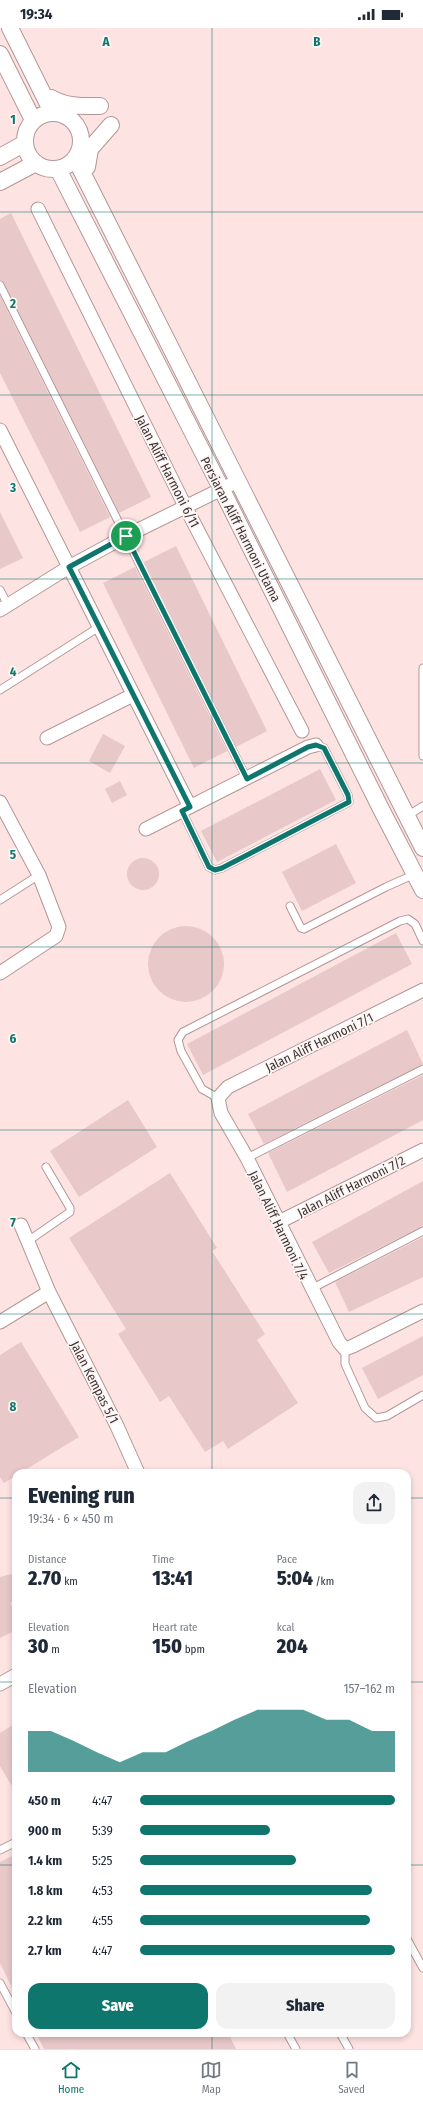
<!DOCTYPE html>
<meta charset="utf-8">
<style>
:root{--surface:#fff;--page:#f2f2f3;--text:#1f2937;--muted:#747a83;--line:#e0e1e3;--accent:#0f766e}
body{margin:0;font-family:"Fira Sans Condensed",sans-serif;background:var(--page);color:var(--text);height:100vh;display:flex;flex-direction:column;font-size:15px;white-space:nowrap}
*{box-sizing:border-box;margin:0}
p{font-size:13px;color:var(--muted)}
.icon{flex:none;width:22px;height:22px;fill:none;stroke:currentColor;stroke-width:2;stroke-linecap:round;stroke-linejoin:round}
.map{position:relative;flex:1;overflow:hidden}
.sheet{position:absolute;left:12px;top:1441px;width:399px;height:568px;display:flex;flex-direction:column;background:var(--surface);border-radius:12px;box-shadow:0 2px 6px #0003}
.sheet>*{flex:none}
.pin{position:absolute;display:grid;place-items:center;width:34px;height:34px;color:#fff;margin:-17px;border:2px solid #fff;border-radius:50%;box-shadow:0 1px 4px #0007}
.round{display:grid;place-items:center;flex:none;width:42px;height:42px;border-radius:12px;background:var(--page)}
.summary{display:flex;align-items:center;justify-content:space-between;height:68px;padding:0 16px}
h1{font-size:22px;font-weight:800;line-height:30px}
.stats{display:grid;grid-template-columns:repeat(3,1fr);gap:6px;height:68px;padding:4px 16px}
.stats div{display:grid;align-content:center}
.stats b{font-size:20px;font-weight:800}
.stats small{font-size:11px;font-weight:400}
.stats p{font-size:11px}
.chart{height:112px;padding:8px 16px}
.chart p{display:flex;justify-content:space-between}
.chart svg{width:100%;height:72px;margin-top:4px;fill:var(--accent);opacity:.7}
.cta{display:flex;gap:8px;margin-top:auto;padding:8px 16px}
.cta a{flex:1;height:46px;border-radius:12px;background:var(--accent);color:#fff;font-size:16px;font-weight:800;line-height:46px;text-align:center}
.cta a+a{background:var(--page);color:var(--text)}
ul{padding:0 16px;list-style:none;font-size:13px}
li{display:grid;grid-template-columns:64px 48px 1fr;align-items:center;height:30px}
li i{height:10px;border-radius:5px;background:var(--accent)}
.status{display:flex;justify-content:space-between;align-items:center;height:28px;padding:0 20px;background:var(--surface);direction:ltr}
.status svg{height:11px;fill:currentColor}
.dock{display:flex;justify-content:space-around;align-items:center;height:56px;border-top:1px solid var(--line);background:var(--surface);font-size:11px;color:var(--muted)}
.dock a{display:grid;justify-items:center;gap:2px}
.dock .active{color:var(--accent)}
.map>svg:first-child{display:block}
.building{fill:#e8c8c8}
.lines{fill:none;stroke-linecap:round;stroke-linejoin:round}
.service-casing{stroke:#b59696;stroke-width:9}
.minor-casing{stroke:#b59696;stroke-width:15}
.tertiary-casing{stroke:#b59696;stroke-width:18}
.service{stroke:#fff;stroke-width:7}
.minor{stroke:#fff;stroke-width:13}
.tertiary{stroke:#fff;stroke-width:16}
.route-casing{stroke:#fff;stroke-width:8}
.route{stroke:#0f766e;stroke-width:5}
.grid{fill:none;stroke:#0f766e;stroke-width:1;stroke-opacity:0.55}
.labels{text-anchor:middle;stroke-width:3.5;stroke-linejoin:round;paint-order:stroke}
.street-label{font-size:13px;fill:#403333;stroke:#fcf6f5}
.grid-label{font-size:13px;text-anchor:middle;font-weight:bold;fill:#0f766e;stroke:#fcf6f5;stroke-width:3.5;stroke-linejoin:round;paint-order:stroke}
</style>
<div class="status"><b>19:34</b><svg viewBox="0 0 49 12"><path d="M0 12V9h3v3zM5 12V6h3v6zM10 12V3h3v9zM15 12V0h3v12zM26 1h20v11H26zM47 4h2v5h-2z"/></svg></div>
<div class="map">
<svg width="423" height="2021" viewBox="0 0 423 2021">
<rect width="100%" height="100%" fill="#fde3e2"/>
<path class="building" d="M11,185L151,469L119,485L4,255L0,252V191Z
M0,268L110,489L80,504L0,345Z
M0,484L23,530L0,541Z
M176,518L267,703L236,719L144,534Z
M135,539L227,723L194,740L103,555Z
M103,706L125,718L110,745L89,733Z
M320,741L336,772L217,834L201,803Z
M120,753L127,767L112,775L105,761Z
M336,816L356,855L302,883L282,844Z
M127 846a16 16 0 1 1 32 0a16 16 0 1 1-32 0Z
M148 936a38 38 0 1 1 76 0a38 38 0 1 1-76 0Z
M396,905L412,936L203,1047L187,1016Z
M407,1002L423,1036L264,1116L248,1086Z
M423,1047V1092L287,1164L268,1125Z
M128,1072L157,1119L79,1169L50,1123Z
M170,1145L217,1220L212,1223L265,1306L257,1312L298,1375L228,1421L223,1413L205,1424L169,1368L160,1374L118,1306L126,1301L69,1210Z
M423,1153V1198L329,1245L312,1214Z
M423,1209V1249L349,1284L335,1254Z
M423,1308V1347L378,1371L362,1340Z
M21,1314L79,1409L20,1445H16V1448L4,1455L0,1449V1327Z
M11,1546L16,1554V1572L10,1575L16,1586V1602L0,1610V1549Z
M16,1695V1765L0,1738V1705Z
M16,1826V1968L0,1935V1834Z
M36,2005H228L236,2021H44Z"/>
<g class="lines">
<defs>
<path id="service" d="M0,257L247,751
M0,562L8,577
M423,640V728
M0,662L99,599
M182,783L209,839L215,842L222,840L349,774L348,767L324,720L316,717
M407,788L423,778
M0,872L39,847
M290,878L301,900L304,901L386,859L415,846
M218,1070L202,1061L181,1023L178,1012L183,1004L400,893L408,891L415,896L423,913
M247,1130L423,1041
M28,1213L70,1184V1180L46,1139
M311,1261L423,1203
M345,1321V1336L365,1380L376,1390L387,1388L423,1367
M0,1822L16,1814
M407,1911L423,1940
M0,1955L16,1985
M26,2005L35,2021
M287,2005L296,2021
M340,2005L349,2021"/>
<path id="minor" d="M38,181L185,478L302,703
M0,402L190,779
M0,582L69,539L126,508L238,453
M47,710L133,667
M0,774L39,847L59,899L56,908L0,945
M146,801L308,719L316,717
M423,962L228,1059L218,1070L221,1085L247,1130L339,1314L345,1321L353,1318L423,1283
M279,1194L423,1122
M21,1197L49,1264L117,1398L138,1445
M0,1294L49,1264
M0,1656L16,1647"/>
<path id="tertiary" d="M10,0L52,84
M0,26L33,92
M51,70C67,79 82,78 100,78
M25 113a28 28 0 1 1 56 0a28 28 0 1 1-56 0Z
M0,129L25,115
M75,130L423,820
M87,139L90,121L111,97
M58,141L222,462L381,781L423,862
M0,154L36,135"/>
</defs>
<use href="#service" class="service-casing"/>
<use href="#minor" class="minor-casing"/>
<use href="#tertiary" class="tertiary-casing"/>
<use href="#service" class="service"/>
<use href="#minor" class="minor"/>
<use href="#tertiary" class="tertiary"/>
</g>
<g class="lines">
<defs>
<path id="route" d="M126,508L247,751L308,719L316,717L324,720L348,767L349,774L222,840L215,842L209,839L182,783L190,779L69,539Z"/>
</defs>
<use href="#route" class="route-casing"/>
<use href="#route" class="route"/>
</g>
<path class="grid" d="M212,0V1445M0,184H423M0,367H423M0,551H423M0,735H423M0,919H423M0,1102H423M0,1286H423M0,1470H16M407,1470H423M0,1654H16M407,1654H423M0,1837H16M407,1837H423M212,2005V2021"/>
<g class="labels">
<g class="street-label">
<text transform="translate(168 443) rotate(63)" y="5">Jalan Aliff Harmoni 6/11</text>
<text transform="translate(241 501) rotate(63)" y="5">Persiaran Aliff Harmoni Utama</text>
<text transform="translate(319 1014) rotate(-26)" y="5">Jalan Aliff Harmoni 7/1</text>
<text transform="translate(351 1158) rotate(-27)" y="5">Jalan Aliff Harmoni 7/2</text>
<text transform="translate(279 1197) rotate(64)" y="5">Jalan Aliff Harmoni 7/4</text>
<text transform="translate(95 1354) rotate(63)" y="5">Jalan Kempas 5/1</text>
</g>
</g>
<g class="grid-label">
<text x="106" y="18">A</text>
<text x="317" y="18">B</text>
<text x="13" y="96">1</text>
<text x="13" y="280">2</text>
<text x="13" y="464">3</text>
<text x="13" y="648">4</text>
<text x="13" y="831">5</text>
<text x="13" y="1015">6</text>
<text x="13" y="1199">7</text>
<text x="13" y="1383">8</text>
</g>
</svg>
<div class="pin" style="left:126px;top:508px;background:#1e9e55"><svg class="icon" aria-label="arrive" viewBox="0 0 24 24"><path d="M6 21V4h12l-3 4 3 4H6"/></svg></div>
<section class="sheet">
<div class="summary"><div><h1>Evening run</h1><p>19:34 · 6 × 450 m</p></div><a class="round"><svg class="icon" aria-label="share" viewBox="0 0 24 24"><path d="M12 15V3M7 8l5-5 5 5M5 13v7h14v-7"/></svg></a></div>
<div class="stats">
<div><p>Distance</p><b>2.70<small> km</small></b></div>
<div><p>Time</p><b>13:41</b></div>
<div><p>Pace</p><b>5:04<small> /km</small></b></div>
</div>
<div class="stats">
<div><p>Elevation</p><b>30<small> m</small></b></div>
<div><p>Heart rate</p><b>150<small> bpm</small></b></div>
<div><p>kcal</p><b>204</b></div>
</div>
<div class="chart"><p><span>Elevation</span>157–162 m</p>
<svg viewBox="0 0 160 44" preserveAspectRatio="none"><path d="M0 44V19L10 19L20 25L30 32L40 38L50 32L60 32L70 25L80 19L90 12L100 6L110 6L120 6L130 12L140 12L150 19L160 19V44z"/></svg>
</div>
<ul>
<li><b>450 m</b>4:47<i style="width:100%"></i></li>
<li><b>900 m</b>5:39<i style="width:51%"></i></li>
<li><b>1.4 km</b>5:25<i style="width:61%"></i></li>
<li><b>1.8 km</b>4:53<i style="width:91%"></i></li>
<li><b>2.2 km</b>4:55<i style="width:90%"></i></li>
<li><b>2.7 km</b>4:47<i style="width:100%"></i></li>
</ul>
<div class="cta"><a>Save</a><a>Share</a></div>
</section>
</div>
<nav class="dock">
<a class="active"><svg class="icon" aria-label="home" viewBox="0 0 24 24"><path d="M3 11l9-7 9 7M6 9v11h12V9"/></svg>Home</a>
<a><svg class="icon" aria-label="map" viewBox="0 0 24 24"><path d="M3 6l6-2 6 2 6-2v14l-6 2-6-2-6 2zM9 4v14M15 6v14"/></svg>Map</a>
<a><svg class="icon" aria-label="saved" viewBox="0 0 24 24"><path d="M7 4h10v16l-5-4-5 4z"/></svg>Saved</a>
</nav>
